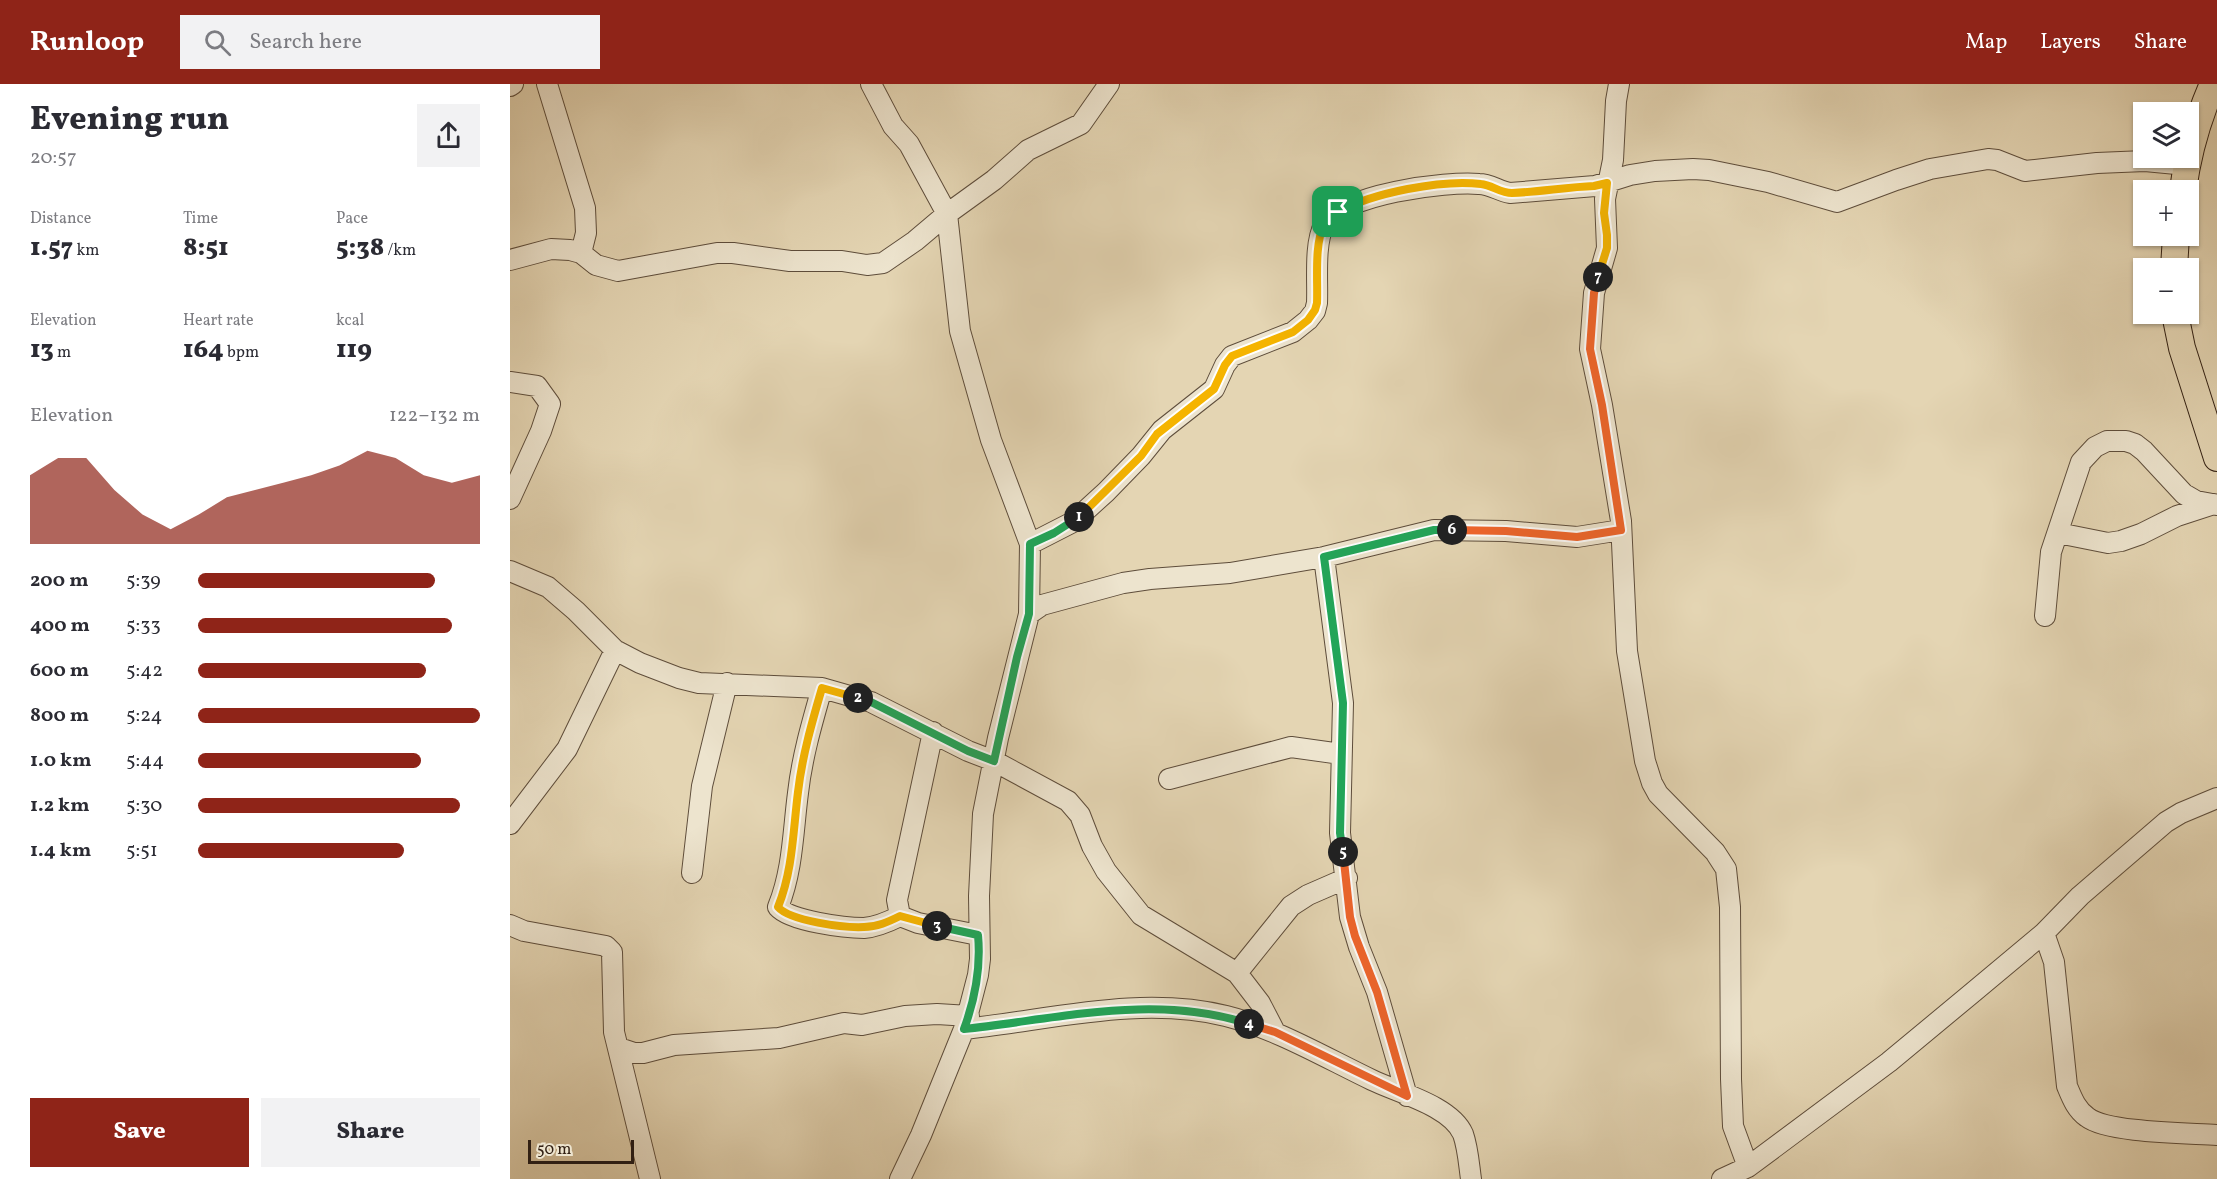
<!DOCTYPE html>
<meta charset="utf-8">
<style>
:root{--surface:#fff;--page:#f2f2f3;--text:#2b2b33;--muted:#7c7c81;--accent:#8f2418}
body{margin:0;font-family:Vollkorn,serif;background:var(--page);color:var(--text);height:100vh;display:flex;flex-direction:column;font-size:22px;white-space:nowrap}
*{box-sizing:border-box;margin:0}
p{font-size:20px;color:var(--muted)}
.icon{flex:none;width:33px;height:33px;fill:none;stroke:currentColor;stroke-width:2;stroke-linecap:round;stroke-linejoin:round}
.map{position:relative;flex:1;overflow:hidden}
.drawer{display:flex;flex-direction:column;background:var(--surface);width:510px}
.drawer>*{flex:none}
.controls{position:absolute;left:1623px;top:18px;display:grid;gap:12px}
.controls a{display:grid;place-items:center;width:66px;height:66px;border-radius:0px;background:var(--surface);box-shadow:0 2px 4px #0004;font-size:30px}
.scale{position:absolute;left:18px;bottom:15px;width:106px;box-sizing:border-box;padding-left:6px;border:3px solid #322013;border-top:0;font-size:16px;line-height:21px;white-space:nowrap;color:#322013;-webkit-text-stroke:4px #ede4ce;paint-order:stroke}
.pin{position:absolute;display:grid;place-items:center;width:51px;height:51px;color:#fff;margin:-26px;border-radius:12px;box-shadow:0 3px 9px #0006}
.km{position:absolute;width:30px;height:30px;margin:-15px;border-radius:50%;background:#222;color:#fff;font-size:16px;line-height:30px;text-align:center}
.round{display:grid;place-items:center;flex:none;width:63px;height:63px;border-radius:0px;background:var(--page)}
.overview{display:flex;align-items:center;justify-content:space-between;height:102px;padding:0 30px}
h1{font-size:33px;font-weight:800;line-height:45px}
.metrics{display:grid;grid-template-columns:repeat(3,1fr);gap:9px;height:102px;padding:6px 30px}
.metrics div{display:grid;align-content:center}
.metrics b{font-size:26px;font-weight:800}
.metrics small{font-size:16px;font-weight:400}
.metrics p{font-size:16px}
.chart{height:168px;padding:12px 30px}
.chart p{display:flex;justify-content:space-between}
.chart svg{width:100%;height:108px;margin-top:6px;fill:var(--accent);opacity:.7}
.cta{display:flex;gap:12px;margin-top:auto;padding:12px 30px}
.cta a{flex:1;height:69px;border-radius:0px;background:var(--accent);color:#fff;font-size:24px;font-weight:800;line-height:69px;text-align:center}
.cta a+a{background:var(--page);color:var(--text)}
ul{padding:0 30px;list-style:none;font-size:20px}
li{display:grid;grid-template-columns:96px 72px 1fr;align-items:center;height:45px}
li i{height:15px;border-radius:8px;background:var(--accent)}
header{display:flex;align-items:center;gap:36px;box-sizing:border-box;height:84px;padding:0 30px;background:var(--accent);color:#fff}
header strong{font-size:28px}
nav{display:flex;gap:33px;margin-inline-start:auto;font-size:21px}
.search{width:420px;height:54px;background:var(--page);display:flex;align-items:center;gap:15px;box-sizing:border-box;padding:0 21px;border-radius:0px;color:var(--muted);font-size:22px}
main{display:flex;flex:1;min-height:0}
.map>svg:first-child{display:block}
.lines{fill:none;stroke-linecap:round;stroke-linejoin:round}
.minor-casing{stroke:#5e4d3b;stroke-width:22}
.major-casing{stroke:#322013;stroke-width:28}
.minor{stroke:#ede4ce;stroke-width:20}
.major{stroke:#e4d5b3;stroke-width:26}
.split-1-casing{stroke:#fff;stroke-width:12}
.split-2-casing{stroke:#fff;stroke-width:12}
.split-3-casing{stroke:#fff;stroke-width:12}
.split-4-casing{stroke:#fff;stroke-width:12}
.split-5-casing{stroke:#fff;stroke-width:12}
.split-6-casing{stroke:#fff;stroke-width:12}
.split-7-casing{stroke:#fff;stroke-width:12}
.split-8-casing{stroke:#fff;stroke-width:12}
.split-1{stroke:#f5b400;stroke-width:8}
.split-2{stroke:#22a559;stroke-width:8}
.split-3{stroke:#f5b400;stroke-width:8}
.split-4{stroke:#22a559;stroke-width:8}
.split-5{stroke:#f0652b;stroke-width:8}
.split-6{stroke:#22a559;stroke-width:8}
.split-7{stroke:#f0652b;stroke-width:8}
.split-8{stroke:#f5b400;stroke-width:8}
</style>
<header>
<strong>Runloop</strong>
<div class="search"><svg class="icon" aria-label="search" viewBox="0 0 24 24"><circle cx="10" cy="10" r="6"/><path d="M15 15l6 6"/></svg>Search here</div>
<nav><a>Map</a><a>Layers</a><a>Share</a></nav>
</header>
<main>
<section class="drawer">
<div class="overview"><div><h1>Evening run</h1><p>20:57</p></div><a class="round"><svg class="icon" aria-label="share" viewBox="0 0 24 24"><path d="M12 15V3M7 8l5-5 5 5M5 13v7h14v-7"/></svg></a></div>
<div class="metrics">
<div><p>Distance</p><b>1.57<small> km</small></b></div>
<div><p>Time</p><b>8:51</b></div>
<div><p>Pace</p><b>5:38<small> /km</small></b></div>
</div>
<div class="metrics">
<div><p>Elevation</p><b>13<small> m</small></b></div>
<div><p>Heart rate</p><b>164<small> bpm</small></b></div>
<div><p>kcal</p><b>119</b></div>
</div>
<div class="chart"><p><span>Elevation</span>122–132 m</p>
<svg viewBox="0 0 160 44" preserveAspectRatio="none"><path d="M0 44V16L10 9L20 9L30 22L40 32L50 38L60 32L70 25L80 22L90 19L100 16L110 12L120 6L130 9L140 16L150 19L160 16V44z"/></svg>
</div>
<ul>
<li><b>200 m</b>5:39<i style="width:84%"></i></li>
<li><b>400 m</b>5:33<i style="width:90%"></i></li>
<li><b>600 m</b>5:42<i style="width:81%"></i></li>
<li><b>800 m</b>5:24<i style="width:100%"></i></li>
<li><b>1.0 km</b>5:44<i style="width:79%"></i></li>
<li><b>1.2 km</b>5:30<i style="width:93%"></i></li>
<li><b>1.4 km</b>5:51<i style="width:73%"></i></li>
</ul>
<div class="cta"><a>Save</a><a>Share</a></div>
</section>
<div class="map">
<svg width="1707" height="1095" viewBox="0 0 1707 1095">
<rect width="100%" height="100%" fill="#e4d5b3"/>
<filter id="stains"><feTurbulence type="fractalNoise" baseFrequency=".00333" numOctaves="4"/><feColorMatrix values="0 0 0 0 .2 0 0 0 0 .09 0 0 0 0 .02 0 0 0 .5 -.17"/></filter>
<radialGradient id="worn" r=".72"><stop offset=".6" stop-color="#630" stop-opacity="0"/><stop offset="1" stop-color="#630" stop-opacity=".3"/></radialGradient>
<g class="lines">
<defs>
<path id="minor" d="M37,0L75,124L76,149L71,169
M361,0L383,42L399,60L437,130L450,247L481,356L520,460L519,530L488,654L473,730L469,812L470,875L468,891L454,945L411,1051L390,1095
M1109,0L1106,17L1103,76L1095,115L1097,164L1084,209L1080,265L1092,321L1111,437L1117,567L1135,677L1142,699L1148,710L1205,768L1216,785L1220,823L1221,995L1223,1042L1238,1083
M0,2L3,0
M0,176L41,165L60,166L71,169L86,181L108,187L207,169H223L280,177H332L357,181L373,179L405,157L437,130L484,96L518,66L571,40L599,0
M0,298L27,302L40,320L31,347L0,415
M1548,449L1598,459L1611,457L1631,450L1667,432L1704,420
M520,460L563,438L596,408L631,372L652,346L704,305L715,281L722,272L783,248L798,236L805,227L807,219C808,197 804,160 814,141C832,110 936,97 969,100C980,100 989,107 1000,109L1085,102L1120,91L1145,87L1183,85L1199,86L1258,98L1327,118L1386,96L1420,85L1478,75L1487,76L1515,87L1587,79L1635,77L1677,81
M814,473L833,619L830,749L840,833L849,863L867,908L897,1012
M0,487L38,503L66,527L105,566L130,579L169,594L189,599L312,604L361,618L458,667L484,677L558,717L570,731L582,762L596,787L631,831L727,889L750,919L765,948
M519,530L532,521L613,499L640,495L720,489L814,473L924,446L996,447L1067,453L1111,446
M1535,532L1541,468L1571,378L1585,363L1597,357H1616L1625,360L1634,367L1674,410L1686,417L1707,421
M312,604C302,639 292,673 288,709C283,747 283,786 268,823C280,837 335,844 354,844C367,843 378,838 390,832
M423,648L387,816L390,832L408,839L468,851
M659,695L781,663L831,670
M0,740L57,665L105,566
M182,789L192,702L217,599
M0,841L14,847L96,862L102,868L104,948L140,1095
M1534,849L1544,878L1557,1002C1562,1014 1566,1025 1577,1033C1597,1049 1679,1049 1707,1051
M727,889L781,822L798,811L837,794
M454,945C540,936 630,911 716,932C767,945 814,973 862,996C889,1009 941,1022 953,1050C958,1064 959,1081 961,1095
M109,964L124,969H133L164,961L269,954L334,939L352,941L395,932L427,930L459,932
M1212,1095L1238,1083L1379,978L1461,910L1534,849L1570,812L1656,738L1671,729L1707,714"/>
<path id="major" d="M1673,106C1678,69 1688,34 1703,0
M1664,184L1666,152
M1665,230L1672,264L1707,374"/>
</defs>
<use href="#minor" class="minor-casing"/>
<use href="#major" class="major-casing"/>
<use href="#minor" class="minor"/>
<use href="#major" class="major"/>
</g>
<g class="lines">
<defs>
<path id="split-1" d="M569,433L631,372L647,350L704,305L715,281L722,272L783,248L798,236L805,226L807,219C808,197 804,160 814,141C817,136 824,132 828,128"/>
<path id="split-2" d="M348,614L361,618L458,667L484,677L507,573L519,530L520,460L544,449L569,433"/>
<path id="split-3" d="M348,614L312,604C302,638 292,673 288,708C283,747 283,786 268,823C280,837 334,844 354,843C367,843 378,838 390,832L427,842"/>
<path id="split-4" d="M427,842L468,851C471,883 465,915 454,945C549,935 645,909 739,940"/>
<path id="split-5" d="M739,940L765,948L897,1012L867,908L845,852L840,833L833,768"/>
<path id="split-6" d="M833,768L830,749L833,619L814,473L924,446H942"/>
<path id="split-7" d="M942,446L996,447L1067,453L1111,446L1092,321L1080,265L1084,209L1088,193"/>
<path id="split-8" d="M828,128C862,109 932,95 971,100C982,101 990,109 1002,109C1029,108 1057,103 1084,102L1097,99L1094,129L1097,151V164L1088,193"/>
</defs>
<use href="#split-1" class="split-1-casing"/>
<use href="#split-2" class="split-2-casing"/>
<use href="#split-3" class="split-3-casing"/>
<use href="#split-4" class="split-4-casing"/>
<use href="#split-5" class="split-5-casing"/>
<use href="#split-6" class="split-6-casing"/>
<use href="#split-7" class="split-7-casing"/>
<use href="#split-8" class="split-8-casing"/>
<use href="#split-1" class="split-1"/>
<use href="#split-2" class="split-2"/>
<use href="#split-3" class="split-3"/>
<use href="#split-4" class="split-4"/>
<use href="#split-5" class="split-5"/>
<use href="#split-6" class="split-6"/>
<use href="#split-7" class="split-7"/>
<use href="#split-8" class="split-8"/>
</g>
<rect width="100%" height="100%" filter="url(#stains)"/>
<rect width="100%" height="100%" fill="url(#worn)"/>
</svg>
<div class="controls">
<a><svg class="icon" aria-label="layers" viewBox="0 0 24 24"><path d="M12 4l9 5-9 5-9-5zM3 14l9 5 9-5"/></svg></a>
<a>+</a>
<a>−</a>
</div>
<div class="scale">50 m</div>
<div class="pin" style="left:828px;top:128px;background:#1e9e55"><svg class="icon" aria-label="arrive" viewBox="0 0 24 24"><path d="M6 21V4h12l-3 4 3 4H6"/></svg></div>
<b class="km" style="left:569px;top:433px">1</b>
<b class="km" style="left:348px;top:614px">2</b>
<b class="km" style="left:427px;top:842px">3</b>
<b class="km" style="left:739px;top:940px">4</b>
<b class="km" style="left:833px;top:768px">5</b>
<b class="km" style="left:942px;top:446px">6</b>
<b class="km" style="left:1088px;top:193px">7</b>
</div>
</main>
